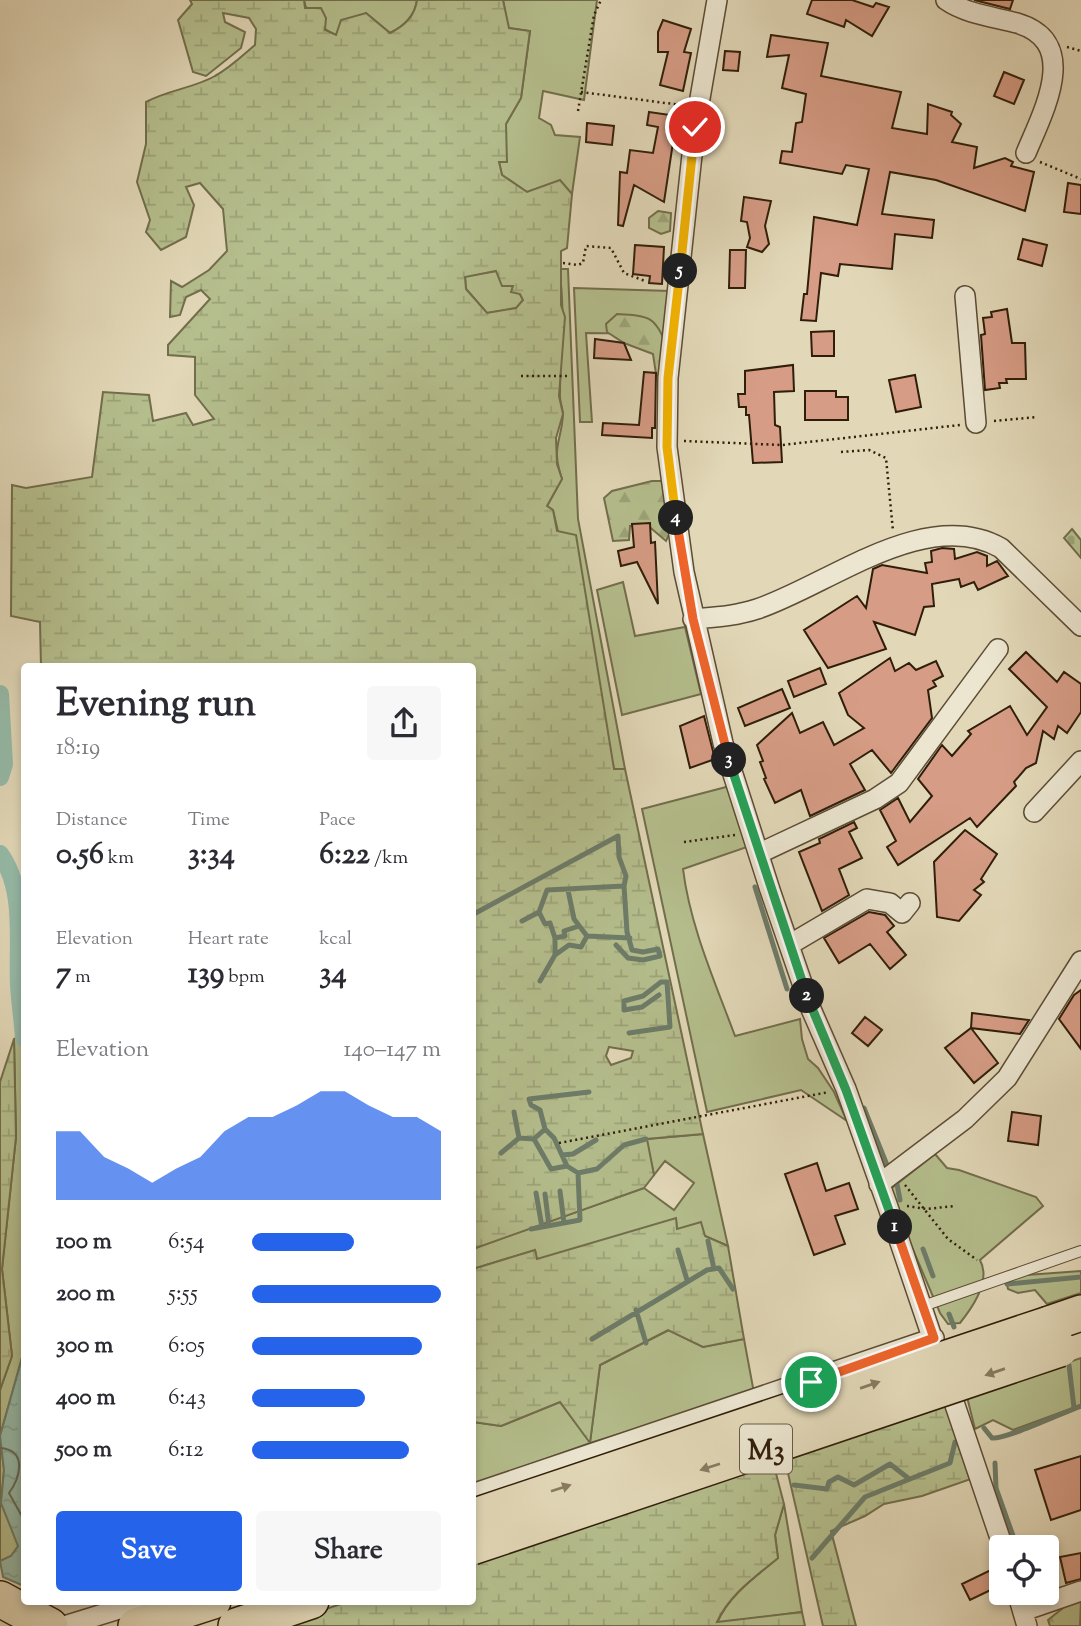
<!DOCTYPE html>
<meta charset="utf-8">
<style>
:root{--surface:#fff;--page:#f7f7f7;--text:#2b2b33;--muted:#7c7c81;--accent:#2563eb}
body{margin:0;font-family:"Sorts Mill Goudy",serif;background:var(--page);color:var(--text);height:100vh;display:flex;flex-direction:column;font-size:26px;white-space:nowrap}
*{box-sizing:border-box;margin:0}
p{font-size:23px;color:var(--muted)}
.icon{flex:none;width:38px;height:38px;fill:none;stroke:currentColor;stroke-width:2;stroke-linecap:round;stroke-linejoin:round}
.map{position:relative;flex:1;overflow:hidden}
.sheet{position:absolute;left:21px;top:663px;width:455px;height:942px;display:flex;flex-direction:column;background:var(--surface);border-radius:7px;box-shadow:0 4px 10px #0003}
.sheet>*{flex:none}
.controls{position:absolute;left:989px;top:1535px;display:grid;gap:14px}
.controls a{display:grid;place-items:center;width:70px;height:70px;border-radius:7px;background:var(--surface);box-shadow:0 4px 10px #0003;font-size:35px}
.pin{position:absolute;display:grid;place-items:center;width:60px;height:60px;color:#fff;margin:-30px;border:4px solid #fff;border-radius:50%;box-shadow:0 2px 7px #0007}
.km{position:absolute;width:35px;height:35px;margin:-18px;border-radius:50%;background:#222;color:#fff;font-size:19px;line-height:35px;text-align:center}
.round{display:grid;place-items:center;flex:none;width:74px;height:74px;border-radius:7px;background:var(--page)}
.headline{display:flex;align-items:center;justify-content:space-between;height:119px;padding:0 35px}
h1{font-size:38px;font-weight:800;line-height:52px}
.figures{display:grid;grid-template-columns:repeat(3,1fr);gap:10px;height:119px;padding:7px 35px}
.figures div{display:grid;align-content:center}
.figures b{font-size:30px;font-weight:800}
.figures small{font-size:19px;font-weight:400}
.figures p{font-size:19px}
.chart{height:196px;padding:14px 35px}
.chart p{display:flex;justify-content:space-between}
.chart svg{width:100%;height:126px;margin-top:7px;fill:var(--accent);opacity:.7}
.button{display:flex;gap:14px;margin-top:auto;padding:14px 35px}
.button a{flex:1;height:80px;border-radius:7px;background:var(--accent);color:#fff;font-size:28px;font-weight:800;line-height:80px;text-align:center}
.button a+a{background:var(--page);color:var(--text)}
ul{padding:0 35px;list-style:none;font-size:23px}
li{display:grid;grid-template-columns:112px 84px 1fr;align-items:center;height:52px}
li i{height:18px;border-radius:9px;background:var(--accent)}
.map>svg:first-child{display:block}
.grass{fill:#b5be8d;stroke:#726e4c;stroke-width:2}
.forest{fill:url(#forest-firs);stroke:#726e4c;stroke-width:2}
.wetland{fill:url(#wetland-marsh);stroke:#726e4c;stroke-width:2;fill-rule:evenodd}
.cemetery{fill:url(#cemetery-stones);stroke:#726e4c;stroke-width:2}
.water{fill:url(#water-ripples);stroke:#6d7c69;stroke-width:2}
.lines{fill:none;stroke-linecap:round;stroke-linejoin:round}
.shore{stroke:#636c5a;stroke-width:2}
.stream{stroke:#6d7c69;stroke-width:5}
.canal{stroke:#96bba9;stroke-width:18}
.building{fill:#d69c85;stroke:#301e0a;stroke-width:2}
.lane-casing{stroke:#5c4c36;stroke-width:12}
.street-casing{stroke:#5c4c36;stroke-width:22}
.highway-casing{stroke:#301e0a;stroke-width:38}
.path{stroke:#301e0a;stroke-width:2.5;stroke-dasharray:2 3.5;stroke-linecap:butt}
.lane{stroke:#ece6d1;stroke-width:10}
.street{stroke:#ece6d1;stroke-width:19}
.highway{stroke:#e2d8b8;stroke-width:35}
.highway-bridge-casing{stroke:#301e0a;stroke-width:38;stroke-linecap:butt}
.highway-bridge{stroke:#e2d8b8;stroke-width:35}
.oneway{fill:#897b61}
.split-1-casing{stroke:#fff;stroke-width:14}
.split-2-casing{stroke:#fff;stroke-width:14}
.split-3-casing{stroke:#fff;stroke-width:14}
.split-4-casing{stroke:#fff;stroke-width:14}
.split-5-casing{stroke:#fff;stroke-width:14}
.split-6-casing{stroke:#fff;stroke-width:14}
.split-1{stroke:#f0652b;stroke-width:9}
.split-2{stroke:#22a559;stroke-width:9}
.split-3{stroke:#22a559;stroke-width:9}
.split-4{stroke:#f0652b;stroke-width:9}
.split-5{stroke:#f5b400;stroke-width:9}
.split-6{stroke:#f5b400;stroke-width:9}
.labels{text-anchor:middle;stroke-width:5;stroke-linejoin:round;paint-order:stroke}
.shield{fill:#ece6d1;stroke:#685a46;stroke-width:2}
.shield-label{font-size:28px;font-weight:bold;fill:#301e0a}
</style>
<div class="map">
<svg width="1081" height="1626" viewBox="0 0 1081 1626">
<defs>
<pattern id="forest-firs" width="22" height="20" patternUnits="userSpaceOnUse" patternTransform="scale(1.75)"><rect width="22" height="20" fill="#b5be8d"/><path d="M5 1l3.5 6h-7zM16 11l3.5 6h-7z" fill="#9ca378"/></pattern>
<pattern id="wetland-marsh" width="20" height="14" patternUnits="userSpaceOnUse" patternTransform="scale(1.75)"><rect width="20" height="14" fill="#b5be8d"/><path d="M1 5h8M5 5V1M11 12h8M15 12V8" fill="none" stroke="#9ca378"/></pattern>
<pattern id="cemetery-stones" width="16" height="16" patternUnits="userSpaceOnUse" patternTransform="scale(1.75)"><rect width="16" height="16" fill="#b5be8d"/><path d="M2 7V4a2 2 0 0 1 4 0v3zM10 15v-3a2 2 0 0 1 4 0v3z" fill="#9ca378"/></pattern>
<pattern id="water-ripples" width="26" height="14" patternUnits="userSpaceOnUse" patternTransform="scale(1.75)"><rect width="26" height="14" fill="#96bba9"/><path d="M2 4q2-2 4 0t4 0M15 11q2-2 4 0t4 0" fill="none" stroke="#82a090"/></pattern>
</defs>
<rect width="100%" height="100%" fill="#e2d8b8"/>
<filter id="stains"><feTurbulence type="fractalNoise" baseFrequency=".00286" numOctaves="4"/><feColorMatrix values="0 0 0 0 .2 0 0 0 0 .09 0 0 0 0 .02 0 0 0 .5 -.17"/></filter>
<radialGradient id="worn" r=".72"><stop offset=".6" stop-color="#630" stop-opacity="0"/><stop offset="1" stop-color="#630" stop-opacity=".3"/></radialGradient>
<path class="grass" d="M304,0H417C415,16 404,26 390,33L366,13L336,35C322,29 306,15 304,0Z
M503,0H597L584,100L543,91L539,118L551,125L555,135L580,137L572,194L560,181L527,192L502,175L499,162H506V124L521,98L530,31L508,28Z
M559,269H568L578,519L625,769H614L553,510L547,506L562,479C551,447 561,443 563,415C563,408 559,401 560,393C560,351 566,311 559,269Z
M496,271L520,294L523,300L517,308L487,313L466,289L465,276Z
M574,288L670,291L666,334L586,333L592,422H580Z
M623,582L635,636L685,627L701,694L622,715L597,590Z
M730,786L750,846L683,869C690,926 715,982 735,1036L800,1019L802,1039L808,1059L818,1068L834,1092L847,1121L801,1090L707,1112L642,809Z
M20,988L24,990V1522L23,1354L0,1436L4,1470L1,1503L19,1546L11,1556L0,1561V1390L12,1356L2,1269L16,1137L14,1039L24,1034Z
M703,1134L728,1246L705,1236L677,1230L676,1219L537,1260L535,1250L473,1269L472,1249L644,1188L674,1210L694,1183L665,1161L654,1175L646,1139Z
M935,1154L947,1168L959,1170L1036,1197L1043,1206L980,1260C991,1280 973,1307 960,1323L948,1324L940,1313L888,1191Z
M1081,1271V1293L1047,1304L1035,1290L1018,1293L1008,1289L1006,1280L1013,1276Z
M669,1330L703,1347L744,1339L754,1393L590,1443L473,1485V1422L501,1426L560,1402L590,1442L600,1365Z
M1081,1358V1405L1013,1430L993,1420L975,1429L967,1397Z
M784,1504L802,1612L717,1623C729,1595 755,1577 778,1558L775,1535Z"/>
<path class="forest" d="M658,211L671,213L670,231L661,234L649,228V218Z
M617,314C652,316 653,316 668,347L660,377L656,374L653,354L624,343L607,332L606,324Z
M652,481H665L673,526L666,541L646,524L630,526L629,540L613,541L604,498L612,491Z
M1081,1599L1080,1626H1050L1048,1620L1068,1604Z"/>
<path class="wetland" d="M190,0H304L305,8H321L326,18L325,30L336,35L341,20L366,13L390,33C405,26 415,16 417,0H503L509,28L530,31L521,98L506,124L507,162H499L502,175L527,192L560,180L572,194L567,248L561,251V305L565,317L559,396L563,414L556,438L557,464L562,479L547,506L553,510L557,531L576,535L614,769H625L703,1134L647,1139L654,1175L644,1188L473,1249L472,667H41L40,622L11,616L12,485L26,488L92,477L103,392L149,395L153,421L186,413L193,425L214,419L195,395V357L168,355V345L210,299L201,290L186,297L180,315L170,317L171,281L182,287L209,270L227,251L223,209L200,183L186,187L194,205L186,237L161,250L146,232L150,220L137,182L146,144V102C168,90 194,88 215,76C230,68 242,56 255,45L256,29L249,18L223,13L225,22L245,32L241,48L206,76L193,72L178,20L192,4ZM496,271L502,286H513L511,292L520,294L523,300L516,308L487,313L466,289L465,277ZM609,1047L633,1051L631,1058L611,1065L606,1056Z
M14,1039L16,1137L2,1269L12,1356L0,1390V1082Z
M676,1218L677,1229L701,1222L705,1236L728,1246L744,1339L703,1347L668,1330L600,1365L590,1443L560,1402L501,1426L473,1422V1269L535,1250L537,1259Z
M945,1405L971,1479L922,1496L884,1504L865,1516L831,1531L856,1626H823L785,1460Z
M773,1462L784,1504L775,1535L778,1558C755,1577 729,1595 717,1622L802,1612L805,1626H274L350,1601H472L473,1561Z"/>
<path class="cemetery" d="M1072,529L1081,540V558L1064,538Z"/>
<path class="water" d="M24,1351V1586L3,1577L0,1561L11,1556L18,1546L1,1503L4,1470L0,1436Z"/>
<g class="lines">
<path class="shore" d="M0,1448C28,1450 20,1478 9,1493L24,1520"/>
<path class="stream" d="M755,887L787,989
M568,890L574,919L587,936L630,938
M539,912L545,924L550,923L555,938V955
M472,915L618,836L619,857L626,876L624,886L627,932L632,950L643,952L658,949L660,956L643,960L628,958L616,945
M522,921L539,912L547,890L624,886
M555,938L565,936L564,931L579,926
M540,981L555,955L569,945L581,947L587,936
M629,1033L670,1027L667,982H661L643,996L624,1001V1010L642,1007L659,995
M864,1108L889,1170
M514,1112L519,1138
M545,1129L540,1110L531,1105L529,1099L589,1092
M534,1139L545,1129L554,1138L567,1166
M501,1153L519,1138L534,1139L551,1169L567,1166L578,1173L597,1169L624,1145L646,1139
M562,1155L573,1154L596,1140
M897,1184L900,1200
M560,1191L564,1223
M536,1193L542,1227
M545,1194L549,1226
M531,1229L580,1220L578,1173
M708,1241L714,1269
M923,1249L933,1276
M678,1250L687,1280
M1007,1284L1081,1277
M636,1310L646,1343
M949,1314L954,1327
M592,1339L707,1270L719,1268L733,1289
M1069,1365L1074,1408
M984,1428L992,1438C1007,1439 1062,1413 1081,1406
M995,1463L996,1488L1017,1547
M794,1485L827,1489L829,1482L838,1477L854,1485L890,1464L908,1478
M812,1558L865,1497L950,1463L955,1442"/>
<path class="canal" d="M0,694L4,764L0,777
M0,854C26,890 17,942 19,985C20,1003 23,1021 24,1038"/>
</g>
<path class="building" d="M812,0H852L873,7L876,3L889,7L872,36L846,20L844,27L807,14Z
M974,0H1013L1010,9Z
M663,20L691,29L684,52L691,53L683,91L660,85L668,52H658V32Z
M771,35L828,43L821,76L901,92L892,128L927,134L928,104L952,112L951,115L961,124L952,142L977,147L974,168L1005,158L1013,162L1011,166L1034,172L1025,211L936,180L890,172L882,214L934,220L932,238L895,234L892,269L840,264L838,276L821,273L816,321L801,320L804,294H807L814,217L857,225L869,169L846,165L842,174L780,163L782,151L792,152L796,123L802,122L806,94L782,88L789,55L767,57Z
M725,51L740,52L738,71L723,70Z
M1004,72L1024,80L1014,104L994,96Z
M649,112L677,116L664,202L634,185L623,226L618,225L620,172L627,173L630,150L653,153L658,127L647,125Z
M587,123L614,126L612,145L586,142Z
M1068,183L1081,185V214L1064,212Z
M744,197L771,201L765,226L769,244L762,252L747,247L750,238L747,222L741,221Z
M1023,239L1047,245L1042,266L1018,259Z
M635,245L664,247L662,284L649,283L650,276L633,274Z
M730,250H746L745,288H729Z
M1007,309L1012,343H1025L1026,379H1006L1007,383H999L1000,388L985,390L981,335L985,334L983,318L992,317L991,312Z
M834,331V356H812L811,332Z
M595,339L624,343L631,360L594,358Z
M793,365L794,391L774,392L775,425L780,427L782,462L753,463L749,415H746V407H739L738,394H745V371Z
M644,372L656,373L655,428H652V438L602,435L603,423L639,425Z
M915,375L921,407L896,412L889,380Z
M805,391H836V397H848V420H805Z
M650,523L651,543L655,542L658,604L637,562L621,566L618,551L634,547L632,524Z
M942,548L954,549L955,559L977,552L987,556V566L997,561L1008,576L978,590L974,582L961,587L959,579L932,584L934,606L924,607L915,635L874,622L886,649L828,668L804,630L857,596L866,608L873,569L882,565L927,573L925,563L932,562L931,551Z
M1026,652L1057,682L1064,672L1081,684V712L1067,733L1058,726L1054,739L1043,731L1036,763L1026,768L1014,782L1016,786L977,827L970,818L898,865L887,847L896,841L880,810L898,798L910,822L932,796L918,779L942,745L952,756L971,734L968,731L1010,706L1027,735L1047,707L1009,669Z
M890,658L895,671L909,663L916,670L936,661L943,676L933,681L936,686L928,690L932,718L891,773L872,750L850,764L865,790L810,816L801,790L775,803L764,779L766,778L760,762L763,761L757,745L792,713L800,733L823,722L834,745L864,728L848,715L839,693Z
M820,668L826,684L794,697L788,681Z
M782,689L790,708L745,726L738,708Z
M704,716L715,759L690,768L680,726Z
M854,822L857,828L849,832L862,858L839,869L849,895L822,911L799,852L820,843L819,839Z
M965,830L997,854L981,879L984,882L974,890L981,895L959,921L937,917L934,862Z
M869,912L885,915L894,926L887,932L906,955L890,969L870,944L839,963L824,938Z
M1081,990V1049L1059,1019L1074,995Z
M972,1013L1029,1020L1020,1034L971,1028Z
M865,1017L882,1030L868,1046L852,1033Z
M971,1028L998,1063L974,1083L945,1048Z
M1012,1112L1041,1116L1038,1145L1008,1141Z
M817,1163L826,1191L849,1183L858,1209L835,1216L845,1244L814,1255L785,1174Z
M1081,1456V1510L1051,1520L1035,1470Z
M1081,1553V1579L1066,1583L1060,1557Z
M995,1568L1001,1577V1585L970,1600L962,1584Z"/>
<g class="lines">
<defs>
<path id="lane" d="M923,1306L1081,1251"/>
<path id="street" d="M717,0L695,127L668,378L667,447L684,572L723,743L770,890L811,1009L846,1089L888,1207L1003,1547
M946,0C966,14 994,17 1017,23C1081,42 1044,110 1026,153
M965,296L976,423
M693,619C715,617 736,616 757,609C827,586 926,505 1001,548L1081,626
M1034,812L1081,761
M760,853L875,799L899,783L998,649
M789,945L867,899L890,903L902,913L910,903
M879,1184L965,1119L1007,1078L1081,961
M472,1494L934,1338
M1017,1592L1027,1626
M1023,1611L1081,1591
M64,1626L145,1601"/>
<path id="highway" d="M1049,1324L1081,1313
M0,1599L50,1626
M136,1626L213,1601
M236,1626L311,1601"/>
</defs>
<use href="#lane" class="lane-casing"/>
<use href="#street" class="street-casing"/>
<use href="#highway" class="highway-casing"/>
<path class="path" d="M1067,47L1081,51
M581,92L681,105
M578,111L594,15L601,0
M1040,162L1081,179
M563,263L578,265L583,263L586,246L611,248L624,273L645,281
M521,376H569
M994,421L1037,417
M684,441L782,445L960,425
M841,452L869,450L886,458L893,531
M684,842L735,835
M559,1143L829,1092
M905,1185L948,1239L977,1260
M907,1206L926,1209L955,1206"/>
<use href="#lane" class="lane"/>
<use href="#street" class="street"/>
<use href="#highway" class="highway"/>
<defs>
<path id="highway-bridge" d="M472,1517L1049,1324
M472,1547L1060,1349"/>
</defs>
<use href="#highway-bridge" class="highway-bridge-casing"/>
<use href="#highway-bridge" class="highway-bridge"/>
</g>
<defs><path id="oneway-solid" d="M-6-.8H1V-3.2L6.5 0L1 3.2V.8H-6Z" transform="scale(1.75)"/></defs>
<g class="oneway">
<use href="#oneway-solid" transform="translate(995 1372) rotate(161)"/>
<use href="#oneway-solid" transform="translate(870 1385) rotate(-19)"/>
<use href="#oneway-solid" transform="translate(710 1467) rotate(162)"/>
<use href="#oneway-solid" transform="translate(561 1488) rotate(-18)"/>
</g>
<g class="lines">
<defs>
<path id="split-1" d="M811,1382L934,1338L895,1227"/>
<path id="split-2" d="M807,996L846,1090L895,1227"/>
<path id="split-3" d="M729,760L807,996"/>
<path id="split-4" d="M676,518L693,619L729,760"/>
<path id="split-5" d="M676,518L667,447L668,378L680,271"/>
<path id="split-6" d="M680,271L695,127"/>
</defs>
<use href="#split-1" class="split-1-casing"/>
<use href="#split-2" class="split-2-casing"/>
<use href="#split-3" class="split-3-casing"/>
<use href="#split-4" class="split-4-casing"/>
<use href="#split-5" class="split-5-casing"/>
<use href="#split-6" class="split-6-casing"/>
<use href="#split-1" class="split-1"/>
<use href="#split-2" class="split-2"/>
<use href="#split-3" class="split-3"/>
<use href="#split-4" class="split-4"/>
<use href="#split-5" class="split-5"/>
<use href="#split-6" class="split-6"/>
</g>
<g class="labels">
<rect class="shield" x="740" y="1424.5" width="52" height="49" rx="5"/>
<g class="shield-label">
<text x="766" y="1459">M3</text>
</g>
</g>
<rect width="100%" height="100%" filter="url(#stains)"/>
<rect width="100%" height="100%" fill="url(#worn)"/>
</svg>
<div class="controls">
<a><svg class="icon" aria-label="locate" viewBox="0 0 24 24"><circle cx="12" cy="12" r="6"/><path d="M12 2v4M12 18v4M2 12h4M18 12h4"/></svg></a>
</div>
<div class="pin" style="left:811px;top:1382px;background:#1e9e55"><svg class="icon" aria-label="arrive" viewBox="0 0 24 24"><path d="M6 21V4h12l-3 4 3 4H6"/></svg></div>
<div class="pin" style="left:695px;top:127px;background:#d93025"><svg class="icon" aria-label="check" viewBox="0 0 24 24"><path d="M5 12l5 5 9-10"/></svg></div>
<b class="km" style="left:895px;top:1227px">1</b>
<b class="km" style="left:807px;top:996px">2</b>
<b class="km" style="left:729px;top:760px">3</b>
<b class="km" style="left:676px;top:518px">4</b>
<b class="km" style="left:680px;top:271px">5</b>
<section class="sheet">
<div class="headline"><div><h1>Evening run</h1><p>18:19</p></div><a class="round"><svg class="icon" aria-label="share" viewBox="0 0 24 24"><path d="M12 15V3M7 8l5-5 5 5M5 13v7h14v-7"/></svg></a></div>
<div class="figures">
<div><p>Distance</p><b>0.56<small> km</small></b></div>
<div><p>Time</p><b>3:34</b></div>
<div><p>Pace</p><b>6:22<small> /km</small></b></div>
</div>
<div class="figures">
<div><p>Elevation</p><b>7<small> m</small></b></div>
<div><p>Heart rate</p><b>139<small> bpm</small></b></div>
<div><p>kcal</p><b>34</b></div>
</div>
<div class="chart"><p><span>Elevation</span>140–147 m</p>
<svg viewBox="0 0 160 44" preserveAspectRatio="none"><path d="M0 44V20L10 20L20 29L30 33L40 38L50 33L60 29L70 20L80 15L90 15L100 11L110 6L120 6L130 11L140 15L150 15L160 20V44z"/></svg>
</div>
<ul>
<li><b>100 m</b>6:54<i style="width:54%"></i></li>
<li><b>200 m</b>5:55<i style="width:100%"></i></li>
<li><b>300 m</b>6:05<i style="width:90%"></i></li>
<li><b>400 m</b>6:43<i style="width:60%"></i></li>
<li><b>500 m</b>6:12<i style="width:83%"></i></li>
</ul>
<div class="button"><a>Save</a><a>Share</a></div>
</section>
</div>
